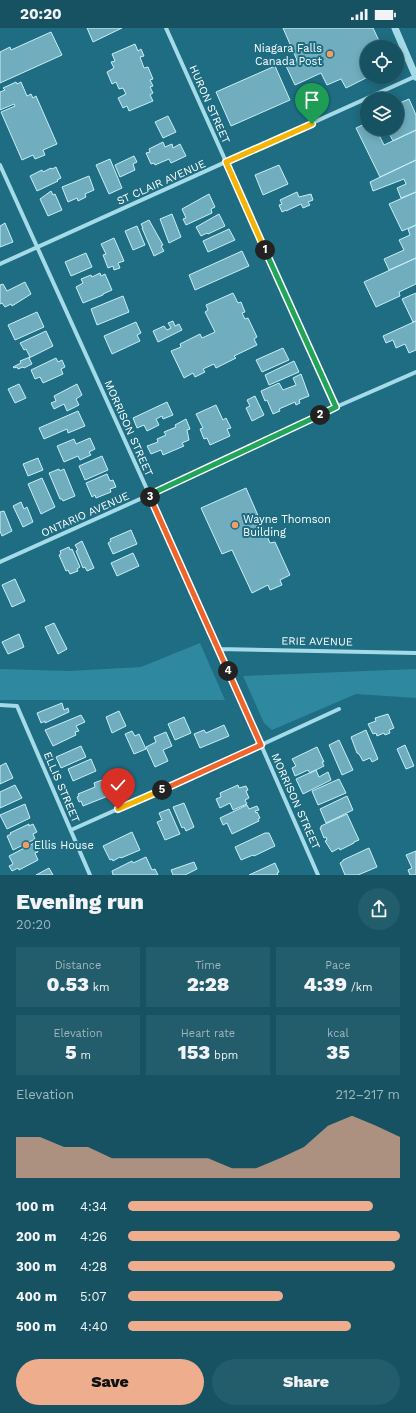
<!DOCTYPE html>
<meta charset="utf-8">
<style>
:root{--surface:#165262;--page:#235c6b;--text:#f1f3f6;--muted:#9eb6be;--line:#356977;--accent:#eead8d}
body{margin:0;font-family:"Work Sans",sans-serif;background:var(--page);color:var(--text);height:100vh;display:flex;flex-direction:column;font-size:15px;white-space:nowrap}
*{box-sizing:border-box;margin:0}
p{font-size:13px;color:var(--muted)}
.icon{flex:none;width:22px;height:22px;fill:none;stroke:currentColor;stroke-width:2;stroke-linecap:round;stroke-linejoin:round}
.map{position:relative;height:847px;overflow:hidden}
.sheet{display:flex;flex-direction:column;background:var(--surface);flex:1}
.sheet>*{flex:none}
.tools{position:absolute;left:360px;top:12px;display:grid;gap:8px}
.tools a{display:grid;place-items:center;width:44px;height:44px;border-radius:50%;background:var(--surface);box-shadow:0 2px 10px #0003,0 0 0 1px var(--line);font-size:20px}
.pin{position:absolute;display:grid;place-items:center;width:34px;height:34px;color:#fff;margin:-41px -17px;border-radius:50% 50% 50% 0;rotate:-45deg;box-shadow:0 0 4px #0007}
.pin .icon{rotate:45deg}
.km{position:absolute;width:20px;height:20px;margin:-10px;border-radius:50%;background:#222;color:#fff;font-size:11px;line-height:20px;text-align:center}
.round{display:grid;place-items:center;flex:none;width:42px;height:42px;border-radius:21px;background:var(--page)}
.summary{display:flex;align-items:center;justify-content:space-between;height:68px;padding:0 16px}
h1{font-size:22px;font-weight:800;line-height:30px}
.stats{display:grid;grid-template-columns:repeat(3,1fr);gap:6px;height:68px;padding:4px 16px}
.stats div{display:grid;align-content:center;border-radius:0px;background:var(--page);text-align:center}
.stats b{font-size:20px;font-weight:800}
.stats small{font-size:11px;font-weight:400}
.stats p{font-size:11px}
.chart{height:112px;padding:8px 16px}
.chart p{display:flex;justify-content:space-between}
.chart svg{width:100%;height:72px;margin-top:4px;fill:var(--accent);opacity:.7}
.primary-button{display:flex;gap:8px;margin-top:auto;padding:8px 16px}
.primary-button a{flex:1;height:46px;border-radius:24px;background:var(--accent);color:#111;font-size:16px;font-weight:800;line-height:46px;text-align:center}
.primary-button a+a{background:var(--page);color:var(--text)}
ul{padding:0 16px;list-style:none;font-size:13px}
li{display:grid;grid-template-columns:64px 48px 1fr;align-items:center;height:30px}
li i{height:10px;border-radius:5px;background:var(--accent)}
.status{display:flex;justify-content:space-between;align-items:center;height:28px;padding:0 20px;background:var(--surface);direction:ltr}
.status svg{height:11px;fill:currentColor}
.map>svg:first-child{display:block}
.green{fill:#2e88a0}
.building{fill:#70aebf;stroke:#c9eef7}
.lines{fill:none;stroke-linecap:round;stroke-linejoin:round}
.minor{stroke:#a5dbe9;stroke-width:4}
.tertiary{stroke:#a5dbe9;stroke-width:7}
.split-1-casing{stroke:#fff;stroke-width:8}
.split-2-casing{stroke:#fff;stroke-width:8}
.split-3-casing{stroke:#fff;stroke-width:8}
.split-4-casing{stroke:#fff;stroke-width:8}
.split-5-casing{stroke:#fff;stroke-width:8}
.split-6-casing{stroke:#fff;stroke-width:8}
.split-1{stroke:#f5b400;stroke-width:5}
.split-2{stroke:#22a559;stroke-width:5}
.split-3{stroke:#22a559;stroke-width:5}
.split-4{stroke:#f0652b;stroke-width:5}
.split-5{stroke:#f0652b;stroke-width:5}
.split-6{stroke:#f5b400;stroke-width:5}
.poi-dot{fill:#f89b64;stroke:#1e6d83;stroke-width:1.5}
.labels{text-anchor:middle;stroke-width:4;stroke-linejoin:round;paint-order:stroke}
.poi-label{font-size:11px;fill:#fff;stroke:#1e6d83;text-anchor:start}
.street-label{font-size:11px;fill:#fff;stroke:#1e6d83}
</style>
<div class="status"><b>20:20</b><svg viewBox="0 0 49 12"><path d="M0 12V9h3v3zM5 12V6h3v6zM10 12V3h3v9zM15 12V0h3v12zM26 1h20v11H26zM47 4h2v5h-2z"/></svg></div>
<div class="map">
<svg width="416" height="847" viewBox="0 0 416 847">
<rect width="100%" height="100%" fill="#1e6d83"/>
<path class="green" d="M200,615L225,672H0V641L69,643L141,639Z
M416,641V670L356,666L272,702L264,695L243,648Z"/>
<path class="building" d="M87,0H122L93,14Z
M283,0H373L382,19H367L368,49L346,60L341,51L327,57L321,45L295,57L286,38L297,32Z
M51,4L62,27L0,55V24L10,19L11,22Z
M135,16L138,23L141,21L144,28L140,29L144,40L148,39L153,51L150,52L153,58L150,59L153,65L150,67L153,73L129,83L127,78L123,80L118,70L126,66L123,60L119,61L116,54L112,56L107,44L114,40L111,34L115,33L112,26Z
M275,38L290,72L231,98L216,64Z
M16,54L17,56L21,54L27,68L31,66L33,70L36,68L57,116L43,122L45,127L35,131L33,127L22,132L1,84L15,78L14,76L0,82V64L5,62L3,60Z
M409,71L416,87V102L393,113L389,105L387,106L384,101H397V76Z
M168,88L176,104L163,110L155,94Z
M367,95V101H376L384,117L416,102V132L380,149L356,100Z
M163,114L165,119L172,116L173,120L180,116L186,128L171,135L169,131L155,137L154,135L151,136L146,125L150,124L149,121Z
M134,128L137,134L133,136L135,142L120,149L115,137Z
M110,131L122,160L109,166L96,137Z
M416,132V164L401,170L397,160L406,156L404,151L373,163L370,154Z
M279,137L288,156L263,167L255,147Z
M56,139L61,150L57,152L58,153L37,163L30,148L42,142L43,144L51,140L52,141Z
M89,148L94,162L85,166L86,169L78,173L77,170L68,174L62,159Z
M51,163L53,167L55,166L62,182L48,188L40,171Z
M297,164L299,169L311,166L313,172L308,174L310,177L303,180L301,176L286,183V182L282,184L279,177L282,176L280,172Z
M416,164V197L402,203L389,176Z
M209,166L215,179L211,181L212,185L186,197L183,191L186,190L182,181Z
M172,186L181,209L169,215L160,191Z
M219,186L225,198L208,206L207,205L201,208L196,199Z
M149,192L163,217L161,218L164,223L154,228L142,200H143L141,196Z
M5,195L13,214L0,219V198Z
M416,197V230L389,242L384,231L404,222L399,212L410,207L408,201Z
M137,198L145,217L133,222L125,203Z
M229,201L235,212L208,224L203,213Z
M114,210L124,233L118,235L120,240L114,242L113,238L108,240L103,227L106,226L101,216Z
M242,223L249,238L195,262L189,247Z
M86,225L92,239L71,248L65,234Z
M416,230V256L399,264L400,268L376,279L364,254Z
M100,245L101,248L105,246L112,262L103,266V267L83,275L76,259L83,255L81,251L91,247L92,249Z
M25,254L31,266L12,278L11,276L5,279L2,275L0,276V257L3,256L7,263Z
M233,265L238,275L241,274L245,284L242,285L245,291L248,290L257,309L254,311L257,317L234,328L236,330L216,340L214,336L203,341L205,344L195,349L193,345L184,350L171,323L181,319L180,316L200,306L202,310L215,304L205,284L208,282L206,277Z
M416,265V293L413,294L402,271Z
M123,268L129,284L97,297L91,281Z
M37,284L44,299L15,312L8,297Z
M173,293L175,298L179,296L182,302L158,314L153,303L164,298L167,302L171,300L168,295Z
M416,293V322L409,325L405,316L396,320L393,312L386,315L383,308Z
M136,294L141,305L137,307L140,313L112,326L104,308Z
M46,303L53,318L29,330L32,336L24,340L23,339L18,341L17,339L14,340L13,339L21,335L20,333L30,329L26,321L24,322L20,315Z
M283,320L289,332L262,344L256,332Z
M56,330L58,334L62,332L65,339L61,341L63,346L43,355L40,349L35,351L31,342Z
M294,333L299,344L269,357L265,347Z
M301,346L309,368L299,372L300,375L296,377L295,374L279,381L280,383L273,386L267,372L265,373L261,363L279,355L283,362L296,357L293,350Z
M19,356L26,370L15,375L8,361Z
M77,356L82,367L76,371L79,377L67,383L64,376L54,381L51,375L56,373L54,368Z
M255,368L264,387L252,393L246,380L250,378L247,372Z
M167,374L173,387L163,391L162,388L156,391L159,397L147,403L144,397L137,400L133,390Z
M216,377L223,392L226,390L231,400L227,401L230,408L210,417L207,410L204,411L200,401L203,400L196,386Z
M78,383L85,398L68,405L67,401L44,411L39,400Z
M186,391L190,401L187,402L189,412L182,415L184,418L163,427L161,422L151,426L147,418L158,414L157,411L166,407L164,404L176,399L175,397Z
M90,410L95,421L89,424L91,427L80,432L78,428L64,434L57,418L74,411L76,416Z
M102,428L108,442L85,452L79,438Z
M38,430L43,442L28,448L23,436Z
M59,441L60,443L64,441L75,468L63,473L62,471H60L49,445Z
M107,446L110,453L113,452L116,459L110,461L111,464L96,470L95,467L92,469L86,455Z
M42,450L55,479L41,486L28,456Z
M246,460L270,515L275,514L290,547L280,552L282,557L270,562L268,557L252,565L232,522L222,526L201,480Z
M21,474L24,481L27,479L33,494L23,499L13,478Z
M4,483L12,503L2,508L0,503V484Z
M131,502L137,516L113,526L108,515L111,513L110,511Z
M82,513L94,540L87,543L85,539L83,540L76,523L78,522L75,517Z
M69,519L70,522L72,521L80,539L77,541L78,543L70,546L68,542L66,543L59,527L61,526L60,523Z
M133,525L139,538L117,548L111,535Z
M15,551L25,573L12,579L2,557Z
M54,595L67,621L58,626L45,599Z
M19,606L24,619L8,626L2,614Z
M62,675L64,682L68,680L69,684L45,695V693L41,695L37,685Z
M119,683L126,698L112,705L106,689Z
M388,686L394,700L389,702L390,705L385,707L384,705L377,708L376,705L373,706L368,696L376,693L375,690Z
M81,687L85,694L76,698L79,703L75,704L76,707L53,718L45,702Z
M184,689L191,705L175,712L168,696Z
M224,697L229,708L200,720L194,706L204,702L206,705Z
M366,702L378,731L372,734L370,730L363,733L359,726L357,725L351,709Z
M132,703L135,708L139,706L146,721L134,726L125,706Z
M166,704L172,718L163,722L168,733L155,739L146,719L156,714L154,709Z
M339,712L353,742L342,747L329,717Z
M405,717L414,738L406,741L397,721Z
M81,718L86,729L61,740L56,729Z
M317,719L324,734H322L324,738L310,745L308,742L295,748L292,740L296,738L292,731Z
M91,731L96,743L73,753L68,741Z
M6,735L13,750L0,756V738Z
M316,742L319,749L328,744L331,752L303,766L296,751Z
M339,751L346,765L318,777L312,763Z
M102,752L108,768L83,778L81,773L79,774L77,769L79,768L78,766L95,759L94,755Z
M15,757L22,770L0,780V764Z
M238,757L239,760L246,758L248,762L246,763L249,770L245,772L247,776L233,782L230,775L220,780L216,771L221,769L220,765Z
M347,768L353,782L326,795L320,781Z
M184,775L194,799L186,803L184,799L182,800L173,779Z
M25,776L30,790L7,801L0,787Z
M247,777L249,781L257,778L259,782L255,783L256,785L257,784L260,790L258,791L259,793L232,806L227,795L223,797L220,790Z
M169,781L180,806L165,812L157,794L162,792L159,785Z
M347,786L359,812L354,814V815L340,822L339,820L332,824L325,813L327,812L326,809L324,810L320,800H321V798Z
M29,796V798L33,796L37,804L33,806L35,811L13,822L7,808L11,806L10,805Z
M132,804L140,822L121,830L120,829L113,833L112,831L110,832L103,818Z
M265,805H269L275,818L254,828L253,827L241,832L235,819Z
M34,815L38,824L35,825L38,832L19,842L18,840L12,843L9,838L13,836L9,828Z
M369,820L377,839L358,847H345L340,835L343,833V832Z
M416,823V847H410L408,842L412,840L406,827Z
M146,829L152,842L155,841L158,847H113L112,843L132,833L133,835Z
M194,834L197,841L185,847H173L171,842Z
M275,835L279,844L277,845L278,847H249Z
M49,840L53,847H36Z"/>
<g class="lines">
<path class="minor" d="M166,0L336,379
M0,137L213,607L318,847
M0,236L416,48
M0,534L149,467L336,379L416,344
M218,621L416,625
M0,677L17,678L90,847
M71,802L261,717L339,681"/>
<path class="tertiary" d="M395,0L416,49"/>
</g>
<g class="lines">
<defs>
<path id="split-1" d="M265,222L226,134L312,96"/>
<path id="split-2" d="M265,222L336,379L320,387"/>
<path id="split-3" d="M150,469L149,467L320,387"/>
<path id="split-4" d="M150,469L228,643"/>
<path id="split-5" d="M162,762L261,717L228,643"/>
<path id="split-6" d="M118,781L162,762"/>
</defs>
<use href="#split-1" class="split-1-casing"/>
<use href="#split-2" class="split-2-casing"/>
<use href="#split-3" class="split-3-casing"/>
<use href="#split-4" class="split-4-casing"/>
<use href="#split-5" class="split-5-casing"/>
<use href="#split-6" class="split-6-casing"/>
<use href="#split-1" class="split-1"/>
<use href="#split-2" class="split-2"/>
<use href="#split-3" class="split-3"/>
<use href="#split-4" class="split-4"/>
<use href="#split-5" class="split-5"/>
<use href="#split-6" class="split-6"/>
</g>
<g class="poi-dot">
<circle cx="330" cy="26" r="4"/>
<circle cx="235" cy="497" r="4"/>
<circle cx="26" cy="817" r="4"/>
</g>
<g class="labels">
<g class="poi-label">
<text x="322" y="24" text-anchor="end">Niagara Falls<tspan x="322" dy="13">Canada Post</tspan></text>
<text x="243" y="495">Wayne Thomson<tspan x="243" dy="13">Building</tspan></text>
<text x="34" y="821">Ellis House</text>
</g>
<g class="street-label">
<text transform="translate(210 76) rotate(66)" y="4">HURON STREET</text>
<text transform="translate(161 154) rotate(-24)" y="4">ST CLAIR AVENUE</text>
<text transform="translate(129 400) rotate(66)" y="4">MORRISON STREET</text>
<text transform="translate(85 486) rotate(-24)" y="4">ONTARIO AVENUE</text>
<text transform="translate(317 613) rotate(1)" y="4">ERIE AVENUE</text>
<text transform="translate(62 759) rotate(67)" y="4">ELLIS STREET</text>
<text transform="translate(296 773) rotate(66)" y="4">MORRISON STREET</text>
</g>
</g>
</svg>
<div class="tools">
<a><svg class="icon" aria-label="locate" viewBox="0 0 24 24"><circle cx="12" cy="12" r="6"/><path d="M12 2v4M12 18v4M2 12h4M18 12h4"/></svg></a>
<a><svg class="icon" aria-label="layers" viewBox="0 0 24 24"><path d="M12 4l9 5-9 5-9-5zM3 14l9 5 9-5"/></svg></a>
</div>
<div class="pin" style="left:312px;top:96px;background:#1e9e55"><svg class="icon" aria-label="arrive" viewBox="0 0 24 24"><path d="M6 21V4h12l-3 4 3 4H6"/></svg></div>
<div class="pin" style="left:118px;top:781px;background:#d93025"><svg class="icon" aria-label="check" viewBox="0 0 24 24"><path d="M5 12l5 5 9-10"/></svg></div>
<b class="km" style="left:265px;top:222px">1</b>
<b class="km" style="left:320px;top:387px">2</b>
<b class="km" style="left:150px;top:469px">3</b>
<b class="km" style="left:228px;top:643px">4</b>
<b class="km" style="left:162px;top:762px">5</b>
</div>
<section class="sheet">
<div class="summary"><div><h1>Evening run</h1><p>20:20</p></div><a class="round"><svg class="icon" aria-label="share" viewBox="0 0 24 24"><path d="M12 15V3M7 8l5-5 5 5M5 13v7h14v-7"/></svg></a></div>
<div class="stats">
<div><p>Distance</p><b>0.53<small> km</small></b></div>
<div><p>Time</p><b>2:28</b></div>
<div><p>Pace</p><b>4:39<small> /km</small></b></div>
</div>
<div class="stats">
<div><p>Elevation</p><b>5<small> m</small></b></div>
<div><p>Heart rate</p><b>153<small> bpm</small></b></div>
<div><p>kcal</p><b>35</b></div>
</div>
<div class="chart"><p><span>Elevation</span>212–217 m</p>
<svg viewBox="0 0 160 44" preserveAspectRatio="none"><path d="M0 44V19L10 19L20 25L30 25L40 32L50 32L60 32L70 32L80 32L90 38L100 38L110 32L120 25L130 12L140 6L150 12L160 19V44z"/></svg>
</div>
<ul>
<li><b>100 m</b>4:34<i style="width:90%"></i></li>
<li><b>200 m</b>4:26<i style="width:100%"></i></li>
<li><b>300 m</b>4:28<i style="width:98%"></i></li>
<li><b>400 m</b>5:07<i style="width:57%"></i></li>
<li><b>500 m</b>4:40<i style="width:82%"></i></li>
</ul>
<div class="primary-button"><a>Save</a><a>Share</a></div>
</section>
